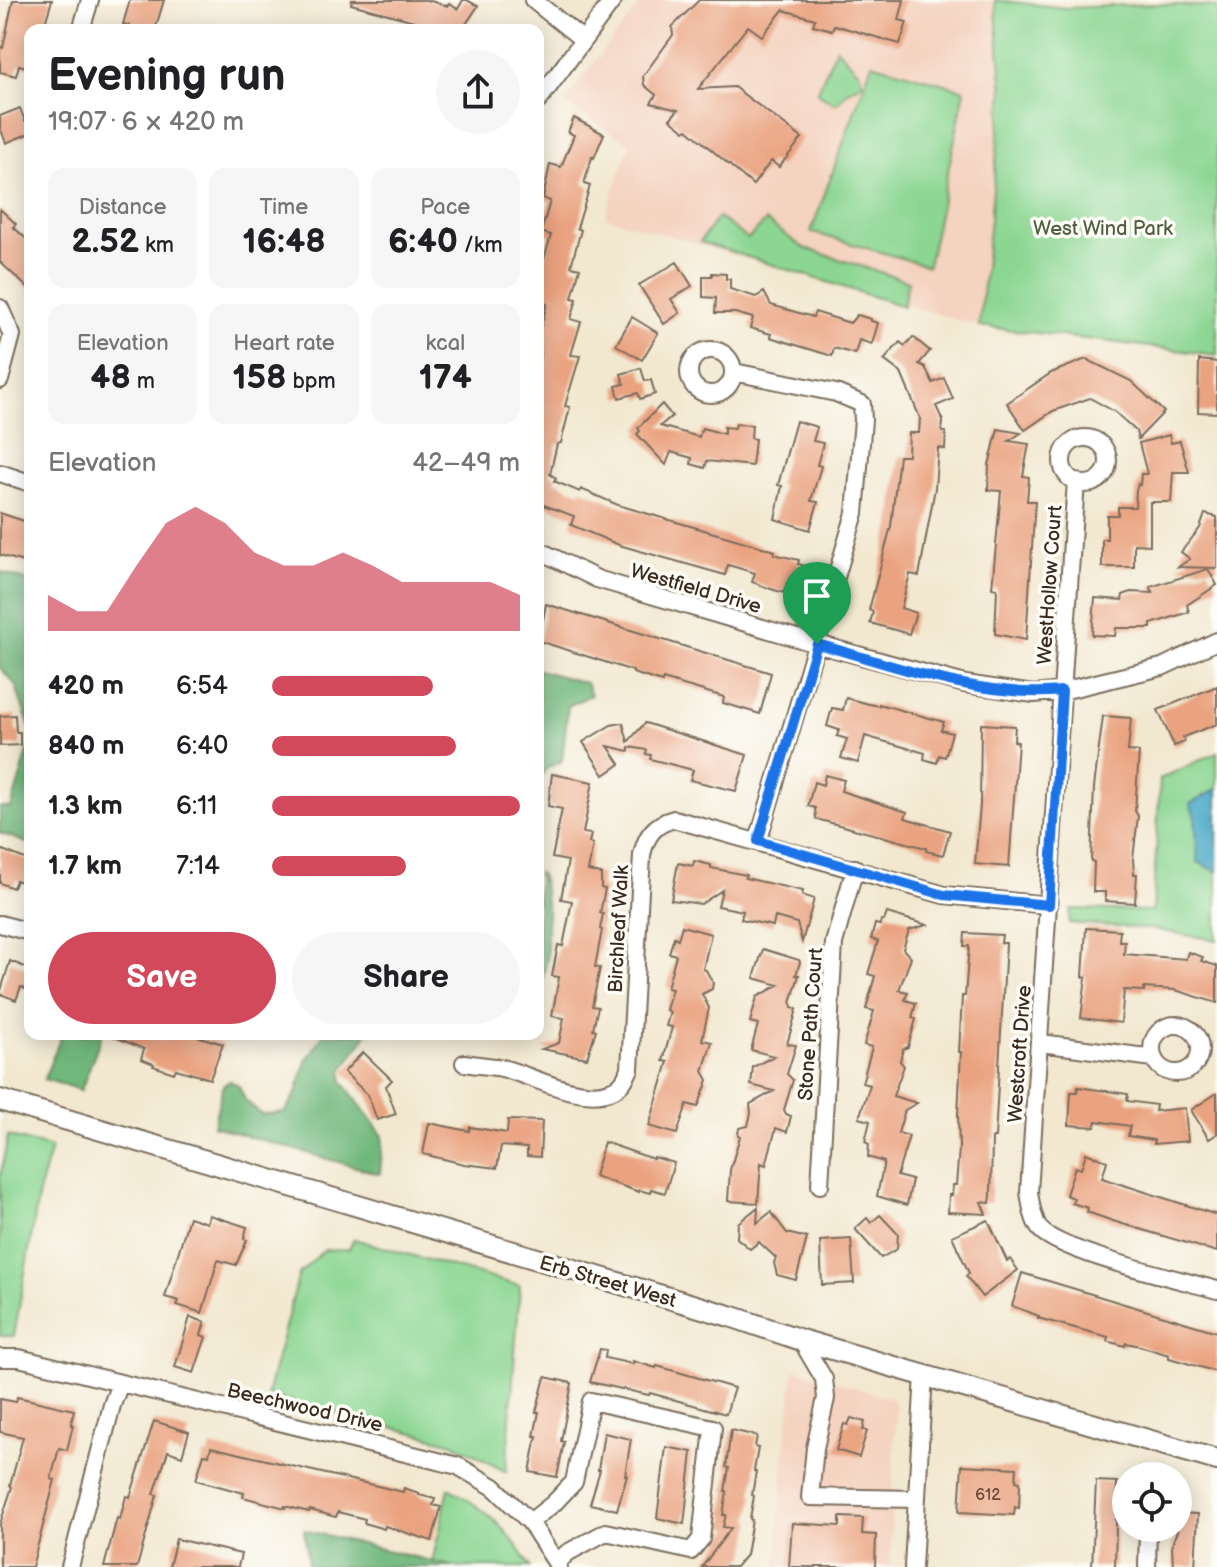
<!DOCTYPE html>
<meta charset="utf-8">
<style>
:root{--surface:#fff;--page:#f6f6f6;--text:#202124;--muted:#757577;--accent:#d1495b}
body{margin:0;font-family:"Balsamiq Sans",sans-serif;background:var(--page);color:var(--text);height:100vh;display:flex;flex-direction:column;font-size:30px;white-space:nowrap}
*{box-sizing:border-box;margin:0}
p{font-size:26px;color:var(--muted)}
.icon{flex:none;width:44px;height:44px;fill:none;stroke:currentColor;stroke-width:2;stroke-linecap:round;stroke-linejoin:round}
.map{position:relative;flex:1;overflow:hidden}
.panel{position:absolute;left:24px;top:24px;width:520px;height:1016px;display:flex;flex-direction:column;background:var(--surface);border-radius:16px;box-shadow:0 4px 20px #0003}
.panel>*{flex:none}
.controls{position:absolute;left:1112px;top:1462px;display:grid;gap:16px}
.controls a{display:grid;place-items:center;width:80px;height:80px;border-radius:50%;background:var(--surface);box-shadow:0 4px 20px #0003;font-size:40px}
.pin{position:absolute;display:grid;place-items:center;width:68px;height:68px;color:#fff;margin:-82px -34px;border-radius:50% 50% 50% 0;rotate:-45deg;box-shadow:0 0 8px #0007}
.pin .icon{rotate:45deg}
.round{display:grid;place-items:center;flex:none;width:84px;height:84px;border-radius:42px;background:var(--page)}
.headline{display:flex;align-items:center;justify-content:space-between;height:136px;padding:0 24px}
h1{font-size:44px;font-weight:600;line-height:60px}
.stats{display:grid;grid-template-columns:repeat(3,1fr);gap:12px;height:136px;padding:8px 24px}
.stats div{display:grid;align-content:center;border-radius:16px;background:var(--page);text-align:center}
.stats b{font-size:34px;font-weight:600}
.stats small{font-size:22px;font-weight:400}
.stats p{font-size:22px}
.chart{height:224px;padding:16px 24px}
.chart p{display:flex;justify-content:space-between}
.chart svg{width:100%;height:144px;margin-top:8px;fill:var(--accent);opacity:.7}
.button{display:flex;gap:16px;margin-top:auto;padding:16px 24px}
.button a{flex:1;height:92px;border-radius:48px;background:var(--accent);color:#fff;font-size:32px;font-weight:600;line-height:92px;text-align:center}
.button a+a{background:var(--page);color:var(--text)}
ul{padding:0 24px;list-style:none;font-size:26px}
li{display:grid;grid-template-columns:128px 96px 1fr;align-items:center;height:60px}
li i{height:20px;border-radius:10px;background:var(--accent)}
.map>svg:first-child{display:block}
.built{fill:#f4d3c0}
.green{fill:#8bd692;stroke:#638058;stroke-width:2}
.forest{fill:#70b77c;stroke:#56704d;stroke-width:2}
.water{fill:#47a7c6;stroke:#416872;stroke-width:2}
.building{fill:#eaa380}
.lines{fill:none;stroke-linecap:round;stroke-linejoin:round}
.minor-casing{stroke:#7b6c5c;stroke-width:20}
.major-casing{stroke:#7b6c5c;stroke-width:24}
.minor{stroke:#fff;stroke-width:16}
.major{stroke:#fff;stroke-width:20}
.route-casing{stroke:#fff;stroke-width:16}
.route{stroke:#1a73e8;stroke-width:10}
.labels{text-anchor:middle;stroke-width:7;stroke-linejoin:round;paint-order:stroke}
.number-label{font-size:16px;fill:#674836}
.park-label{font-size:20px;fill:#535e41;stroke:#fdfcf7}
.street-label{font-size:20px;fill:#3b2a1e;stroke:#fdfcf7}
</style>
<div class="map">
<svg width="1217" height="1567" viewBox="0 0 1217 1567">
<rect width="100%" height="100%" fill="#fdfcf7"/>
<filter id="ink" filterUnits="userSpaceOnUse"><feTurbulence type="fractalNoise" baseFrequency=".0125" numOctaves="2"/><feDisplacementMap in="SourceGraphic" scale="16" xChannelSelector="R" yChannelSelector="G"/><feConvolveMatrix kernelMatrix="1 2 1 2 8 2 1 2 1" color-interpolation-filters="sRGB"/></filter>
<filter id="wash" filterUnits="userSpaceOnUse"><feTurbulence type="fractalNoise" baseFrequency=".006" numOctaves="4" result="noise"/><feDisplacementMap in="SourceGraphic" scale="32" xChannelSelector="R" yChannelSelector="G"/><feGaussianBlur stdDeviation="1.8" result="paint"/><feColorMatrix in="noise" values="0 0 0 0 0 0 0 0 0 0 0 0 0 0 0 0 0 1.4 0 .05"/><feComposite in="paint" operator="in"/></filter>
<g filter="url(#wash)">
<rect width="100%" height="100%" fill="#f2e8d0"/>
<path class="built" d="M643,0H995L1003,93L979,326L605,217L630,144L563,103Z
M794,1369L890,1398L896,1406L890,1567H776L783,1469Z"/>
<path class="green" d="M995,0L1066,8L1155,4L1217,7V355L979,326L1003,93Z
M836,48L859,72L863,83L849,90L836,104L817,93Z
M872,63L965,90L928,266L811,232Z
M718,217L748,239L766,221L804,248L908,281L903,306L700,242Z
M1217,752V940L1150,929L1069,923L1071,909L1153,911L1160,779Z
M8,1136L51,1148L40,1186L14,1336H0V1178Z
M354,1239L520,1286L506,1472L453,1443L267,1395L299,1274L324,1250L349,1249Z
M449,1488C484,1508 511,1531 530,1567H455L432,1563Z"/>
<path class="forest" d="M0,572L30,581V728L15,684L0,668Z
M538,670L586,683L591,695L568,706L562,761L547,768L538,779Z
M30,745V844L0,833V807L11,808Z
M538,873L542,876L547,910V959L538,999Z
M62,1034H102L81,1090L44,1079Z
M324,1034H367L342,1071L343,1082L383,1136L380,1174L213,1126L223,1085L230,1081L239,1086L245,1100L262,1115L285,1112L297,1091L306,1061Z
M304,1530L455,1567H308Z"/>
<path class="water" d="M1217,789V872L1198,862L1195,817L1190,804Z"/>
<g id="blocks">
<path class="building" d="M13,0H52L43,30H30V68L19,65L16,76L0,72V47L3,48Z
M130,0H164L155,30H129L130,26L123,24Z
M352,0H427L448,6L449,4L458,9L463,0H467L478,6L462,30H432L413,24L414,21L351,4Z
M699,0H904L899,20L907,22L900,44L834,25L832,30L813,25L815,19L783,10L762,36L748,26L698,89L734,87L802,138L779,167L771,161L753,185L687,129L685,131L670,119L678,110L651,103L656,95L644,85L643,76L673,35L672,27Z
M20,108L25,121L30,119V133L6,143L0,127V116Z
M574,118L604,134L594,158L592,157L584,184L590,186L577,228L581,230L571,266L580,268L572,298L577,299L571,319L581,322L571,355L580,356L565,406L570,407L561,443L557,444L550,474L556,478L554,481L580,492L581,489L618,505L759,546L775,551L774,554L799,560L798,564L805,566L798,591L785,588L784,593L771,589L752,582L755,573L728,565L725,575L619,545L571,525L574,516L538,503V364L541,352L538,351V337L547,304L538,302L543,281L538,280L551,235L541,232L550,201L543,198L550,164L561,167L574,135L568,132Z
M0,209L16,224L13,227L30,242V290L0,262Z
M677,262L692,286L671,299L680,313L664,324L639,285Z
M712,273L726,274V279H730V289L756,297L764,292L771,305L813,317L815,312L850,323L857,315L871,319V321L878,323L872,344L859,340L855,354L834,348L832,356L770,337L771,334L750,328L753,318L735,313H715L716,298L703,297V276H712Z
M632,317L658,333L642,360L616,345Z
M913,337L930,351L919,364L925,367L933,383L944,378L953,399L936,406L943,421L942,432H946L945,449L938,448L935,488L919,576L910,574L901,608L916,613L909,634L870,623L873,612L869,610L891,526L899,456H908L909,433H919L920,418L901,373L884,360L900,342L905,346Z
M1086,359L1131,381L1164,412L1138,439L1136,431L1115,412L1090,398L1053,411L1025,430L1007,403L1051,373Z
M1199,360L1217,362V413L1198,412Z
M641,368L645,381L651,380L655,394L640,399L638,393L619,398L616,386L624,384L621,374Z
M662,404L672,416L660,426L699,437L702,428L724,434V427L735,428L736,424L752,425L751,438L755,439L752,466L707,461L705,468L691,464L692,458L671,452L666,465L637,434L640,431L638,428Z
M796,421L817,427L813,441L823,443L817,465L821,466L811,501L818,502L810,530L775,519L782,486L778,485Z
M998,429L1021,433L1009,441L1029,444L1023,476L1029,477L1027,501H1035L1026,640L995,634L997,589L992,588L1001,491L988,490L989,465Z
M1169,435L1171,443L1180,441L1189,472H1173L1171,502H1150V545L1134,544V567H1102V539H1107V515H1118V507H1135L1136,491L1138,484L1140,485L1141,474H1147L1139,443Z
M0,513L30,523V564L0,555Z
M1205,514L1217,517V568L1178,567L1190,559L1181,552L1200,528Z
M1208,569L1217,585L1187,605L1189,612L1151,624V628H1116L1115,636L1092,635L1095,598L1122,600L1123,595L1131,592L1153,593L1150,587Z
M546,604L771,673L760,714L723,703L724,697L663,679L662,682L633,673V671L539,641Z
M1217,686V724L1183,737L1185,742L1174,746L1158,710Z
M846,698L869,704L879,706V704L944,722L941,730L952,733L945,757L939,755L937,763L924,759L925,753L865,736L858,763L841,758L847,739L837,736L839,730L827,726L832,708L843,710Z
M15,715L16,732H20V745L0,746V716Z
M1103,716L1131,718L1128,751L1139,752L1135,811L1138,816L1133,859L1134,874H1137L1135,903L1105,901V892H1093L1094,862L1091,861L1094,787Z
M623,723L628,742L645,723L747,755L736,791L690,780L693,770L650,759L651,755L646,754L647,750L629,747V751L608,746L620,764L604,775L583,742L611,725Z
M981,724L1015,726L1014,741L1018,742L1009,867L975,864L980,805Z
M552,774L593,782L583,833L591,834L589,843L593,844L588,871L601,874V888L605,889L600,913L603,914L600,929L602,930L595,967L600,968L592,1006L598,1007L593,1029L596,1030L587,1058L542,1049L559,1043L564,1018L552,1016L559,977L552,976L558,945L563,946L572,901L561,899L568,861L552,858L562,809L548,806Z
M825,775L844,780L841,791L907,812L905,818L950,831L943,855L926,851V848L816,819L815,808L808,806L814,782L823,785Z
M0,849L30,861V886L16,880L13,888L0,883Z
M694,861L711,865V868L746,875L745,878L803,891L802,895L814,899L802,942L797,923L775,917L773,926L741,919L743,911L718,906L722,890L701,904L671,900L678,863L693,866Z
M887,913L927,925L909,930L903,949L911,958L899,990L908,992L905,1000L916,1003L912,1018L916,1019L908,1047L903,1049L900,1061L904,1066L893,1096L917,1103L905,1110L898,1133L909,1136L897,1176L912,1180L907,1205L877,1196L884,1162L868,1157L869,1144L865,1142L870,1121L859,1118L870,1085L862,1083L872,1047L864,1045L874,1011L866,1009L875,976L868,974L878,941L871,939L875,924L880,925L881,920L884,921Z
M682,926L711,934L703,969L706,970L713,983L712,989L702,994L709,1008L702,1040L712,1042L703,1071L708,1080L698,1107L687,1104L677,1134L649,1126L668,1062L663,1061L672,1027L666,1026L670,1012L666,1010L672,989L667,988L676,955L669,953L674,937L678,939Z
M1086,928L1120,930L1119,941H1125L1124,954L1186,959L1188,952L1203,957L1201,961L1217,966V1003L1175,990L1144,988V991L1124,990L1121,1023L1081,1018L1086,977H1083Z
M965,933L1002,935L1001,943H1006L995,1138H992L991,1196L990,1203L981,1202L986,1214L948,1212L949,1195H952L953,1185H956L959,1148L958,1115L961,1052H959L962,996H965L969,946H964Z
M763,949L799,960L800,962L796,975H799L791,1003L792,1007L797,1009L787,1044L796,1045L787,1074L793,1080L784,1110L786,1114L791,1116L787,1132L776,1128L766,1165L761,1163L758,1203L728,1201L730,1170L740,1136L738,1135L739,1128L748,1126L751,1113L750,1104L774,1091L751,1085L753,1067L774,1056L751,1050L758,1024L750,1022L757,997L779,985L754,978Z
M10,961L30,969V991L21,987L16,1000L0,994Z
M108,1034H190L223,1044L210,1079L176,1069L174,1073L153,1066L154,1064L141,1059L144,1049Z
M363,1052L392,1080L386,1086L396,1114L377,1120L368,1095L344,1072Z
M1078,1087L1128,1094L1127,1101L1156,1105L1155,1111L1185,1108L1188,1141L1154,1144V1140L1128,1136L1130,1126L1096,1121L1095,1127L1069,1125L1071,1092H1077Z
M1217,1093V1134L1209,1139L1191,1110Z
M508,1120L542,1121L540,1157L527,1156V1148L501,1146L497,1168L464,1164L423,1154L429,1123L469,1131L470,1127L507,1133Z
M604,1142L653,1159L654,1157L674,1163L665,1193L651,1189L650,1193L639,1190V1192L594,1176Z
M1086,1153L1107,1161L1102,1178L1217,1215V1252L1116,1222L1087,1212L1088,1208L1072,1203L1074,1198L1066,1195L1075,1167L1081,1169Z
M758,1207L757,1223L771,1212L787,1233L807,1238L796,1280L777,1275L774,1263L776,1258L759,1242L750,1249L737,1238L738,1223Z
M209,1215L247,1227L244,1239L247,1240L236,1265L218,1260L202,1313L177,1305L179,1301L165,1297L189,1217L207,1223Z
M880,1215L898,1234L897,1249L881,1258L855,1229L867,1218L871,1223Z
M988,1220L1007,1261L1010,1259L1018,1270L982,1297L966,1276L969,1273L952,1236Z
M851,1239L854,1283L822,1285L820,1241Z
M1022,1273L1217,1332V1372L1169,1358V1355L1140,1346L1126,1343L1125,1346L1107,1341L1108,1337L1038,1318L1039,1316L1012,1306Z
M190,1317L205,1322L201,1335L206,1337L194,1373L175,1367Z
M600,1349L606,1350L605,1358L633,1364V1361L656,1368L657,1366L734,1388L726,1414L650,1393L649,1395L590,1382Z
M545,1377L572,1383L561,1441L564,1442L557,1477L530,1472L537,1436H534L539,1412H536Z
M17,1397L74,1410L71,1425H73L67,1450L59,1448L51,1479L55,1480L32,1567H0V1524L12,1487L10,1486L23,1437L0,1432V1399L16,1402Z
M851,1418L865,1422L863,1430L867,1431L859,1457L836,1450L844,1424L848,1425Z
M154,1421L189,1432L182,1456L168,1451L154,1494L157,1495L137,1567H104L117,1518L120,1519L126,1496L130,1497Z
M731,1430L757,1436L755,1447L758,1448L754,1471L756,1472L752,1495L754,1496L750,1519L752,1520L746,1555L736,1567H702L731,1528L723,1527L726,1515H723L727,1491H725L729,1468L726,1467Z
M604,1433L631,1439L625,1475H627L617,1510L590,1504L600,1470H598Z
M211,1447L403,1492L404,1488L419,1493V1495L435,1499L433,1505L441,1507L432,1541L385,1526L384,1529L364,1523L365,1519L338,1512L336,1517L310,1510L309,1512L285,1506V1508L243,1497L244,1493L196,1480L204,1454L209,1455Z
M666,1447L692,1452L684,1524L657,1518Z
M962,1465L1017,1468L1016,1481L1020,1482L1019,1508L1015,1507L1014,1515L959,1512Z
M1096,1481L1117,1482L1115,1567H1092Z
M1178,1513L1198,1514L1195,1567H1173L1172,1545L1178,1528Z
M840,1517L863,1518L862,1534L876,1535L875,1567H789L792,1523L840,1526Z
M176,1539L241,1554L238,1567H169Z"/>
</g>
</g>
<g filter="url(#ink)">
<use href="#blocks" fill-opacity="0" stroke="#7b6c5c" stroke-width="2"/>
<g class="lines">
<defs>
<path id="minor" d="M533,0L582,39
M81,30L90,0
M538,101L613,0
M0,308L12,335L0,380
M689 372a22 22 0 1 1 44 0a22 22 0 1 1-44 0Z
M734,372L836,393L862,404L863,420L855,513L758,841
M1062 461a23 23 0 1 1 46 0a23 23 0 1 1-46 0Z
M0,473L30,483
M1076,481L1029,1192C1031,1204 1032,1217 1039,1228C1057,1252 1183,1280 1217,1290
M538,550L597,579L817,644L965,684L1034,694L1062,691L1162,667L1217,641
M0,924L30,932
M1152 1049a24 24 0 1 1 48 0a24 24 0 1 1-48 0Z
M1041,1043L1153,1058
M464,1063C477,1065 490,1066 502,1068C533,1076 579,1102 610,1091C622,1087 625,1079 630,1069L642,855C646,836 654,824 674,819L944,895L1049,905
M820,1185L834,943L855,868
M801,1340L824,1379L826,1398L815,1448L810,1497L917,1499
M0,1358H19L458,1466L494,1487L530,1522L559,1567
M530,1522L554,1503L574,1482L591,1401L713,1428L701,1539L691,1551L606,1532L567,1553L558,1562
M70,1567L112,1405L120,1383
M913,1567L924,1374
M1147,1567L1148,1528"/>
<path id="major" d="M0,1100L733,1317L801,1340L1217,1460"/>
</defs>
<use href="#minor" class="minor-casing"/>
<use href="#major" class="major-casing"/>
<use href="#minor" class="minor"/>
<use href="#major" class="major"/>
</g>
</g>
<g class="lines" filter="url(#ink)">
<defs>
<path id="route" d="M817,644C895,665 980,699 1062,691L1049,905L944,895L758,841Z"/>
</defs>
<use href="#route" class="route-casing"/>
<use href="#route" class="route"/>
</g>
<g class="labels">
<g class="number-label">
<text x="988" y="1500">612</text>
</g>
<g class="park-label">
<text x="1103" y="235">West Wind Park</text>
</g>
<g class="street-label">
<text transform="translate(1049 585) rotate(-86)" y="7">WestHollow Court</text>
<text transform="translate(696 588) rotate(16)" y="7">Westfield Drive</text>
<text transform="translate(618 929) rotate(-87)" y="7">Birchleaf Walk</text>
<text transform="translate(810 1024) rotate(-86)" y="7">Stone Path Court</text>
<text transform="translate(1019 1054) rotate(-86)" y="7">Westcroft Drive</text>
<text transform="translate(608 1281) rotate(16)" y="7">Erb Street West</text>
<text transform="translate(305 1407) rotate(13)" y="7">Beechwood Drive</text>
</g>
</g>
</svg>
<div class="controls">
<a><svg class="icon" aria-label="locate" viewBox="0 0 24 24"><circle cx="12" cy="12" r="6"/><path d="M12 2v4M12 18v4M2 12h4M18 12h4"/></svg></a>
</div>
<div class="pin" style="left:817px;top:644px;background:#1e9e55"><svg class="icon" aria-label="arrive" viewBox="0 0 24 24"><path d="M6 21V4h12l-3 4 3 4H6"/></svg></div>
<section class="panel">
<div class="headline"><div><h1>Evening run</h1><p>19:07 · 6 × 420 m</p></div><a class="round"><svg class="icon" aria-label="share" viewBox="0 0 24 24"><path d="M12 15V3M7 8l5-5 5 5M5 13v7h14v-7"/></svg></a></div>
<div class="stats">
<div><p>Distance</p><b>2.52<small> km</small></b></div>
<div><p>Time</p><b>16:48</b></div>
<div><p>Pace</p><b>6:40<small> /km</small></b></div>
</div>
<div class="stats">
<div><p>Elevation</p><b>48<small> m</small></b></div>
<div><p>Heart rate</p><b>158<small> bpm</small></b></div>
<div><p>kcal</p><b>174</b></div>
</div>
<div class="chart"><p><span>Elevation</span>42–49 m</p>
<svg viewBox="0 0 160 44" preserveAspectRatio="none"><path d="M0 44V33L10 38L20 38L30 24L40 11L50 6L60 11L70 20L80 24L90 24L100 20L110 24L120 29L130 29L140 29L150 29L160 33V44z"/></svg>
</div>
<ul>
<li><b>420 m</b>6:54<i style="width:65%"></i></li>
<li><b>840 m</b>6:40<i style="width:74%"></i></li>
<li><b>1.3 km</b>6:11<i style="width:100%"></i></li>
<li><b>1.7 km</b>7:14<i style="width:54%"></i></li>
</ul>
<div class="button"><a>Save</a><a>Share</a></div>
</section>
</div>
